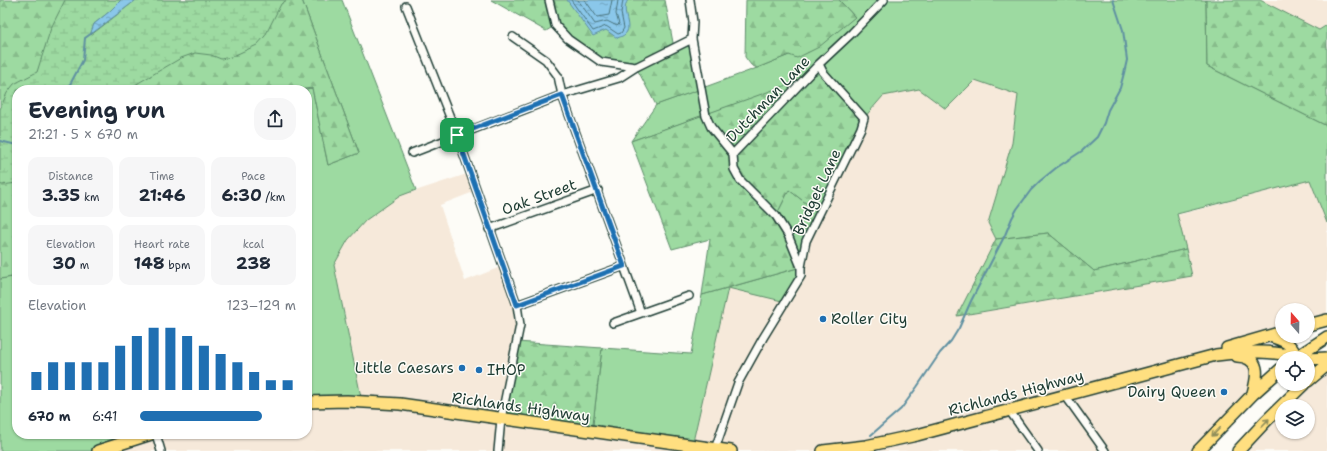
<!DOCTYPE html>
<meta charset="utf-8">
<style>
:root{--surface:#fff;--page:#f6f6f7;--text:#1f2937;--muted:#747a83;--accent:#1f6fb2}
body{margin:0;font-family:"Shantell Sans",sans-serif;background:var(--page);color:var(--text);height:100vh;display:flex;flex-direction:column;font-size:15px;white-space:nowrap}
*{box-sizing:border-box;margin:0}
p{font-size:13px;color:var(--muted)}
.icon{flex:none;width:22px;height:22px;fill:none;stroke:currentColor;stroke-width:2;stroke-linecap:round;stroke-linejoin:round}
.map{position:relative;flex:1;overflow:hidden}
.panel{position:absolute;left:12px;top:85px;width:300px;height:354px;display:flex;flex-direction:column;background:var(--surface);border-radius:16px;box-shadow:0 1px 3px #0004}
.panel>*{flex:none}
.needle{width:26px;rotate:340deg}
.buttons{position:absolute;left:1275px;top:303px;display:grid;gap:8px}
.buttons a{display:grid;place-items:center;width:40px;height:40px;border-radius:50%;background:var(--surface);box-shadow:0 1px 3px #0004;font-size:20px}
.pin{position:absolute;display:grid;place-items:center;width:34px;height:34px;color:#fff;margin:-17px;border-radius:8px;box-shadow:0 2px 6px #0006}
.round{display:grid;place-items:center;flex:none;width:42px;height:42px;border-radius:16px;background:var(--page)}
.overview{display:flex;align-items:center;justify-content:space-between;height:68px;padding:0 16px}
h1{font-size:22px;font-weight:700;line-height:30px}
.figures{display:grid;grid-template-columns:repeat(3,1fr);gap:6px;height:68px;padding:4px 16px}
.figures div{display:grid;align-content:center;border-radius:10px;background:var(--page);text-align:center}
.figures b{font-size:17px;font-weight:700}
.figures small{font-size:11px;font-weight:400}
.figures p{font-size:11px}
.chart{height:112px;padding:8px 16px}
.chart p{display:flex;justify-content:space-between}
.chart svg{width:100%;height:72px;margin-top:4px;stroke:var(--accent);stroke-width:6}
ul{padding:0 16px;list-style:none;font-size:13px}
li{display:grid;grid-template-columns:64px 48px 1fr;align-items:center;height:30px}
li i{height:10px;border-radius:5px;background:var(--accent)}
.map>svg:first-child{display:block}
.built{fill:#f6e9da;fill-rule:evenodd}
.green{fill:#9ddaa1;stroke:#5e8c6a}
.forest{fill:url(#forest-firs);stroke:#5e8c6a}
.wetland{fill:url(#wetland-marsh);stroke:#5e8c6a}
.water{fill:url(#water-ripples);stroke:#5f90a1}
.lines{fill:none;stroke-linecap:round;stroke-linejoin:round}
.shore{stroke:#4a747d;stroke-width:1}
.stream{stroke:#5f90a1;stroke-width:2}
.minor-casing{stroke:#1f3d34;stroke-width:10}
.primary-casing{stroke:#1f3d34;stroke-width:14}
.minor{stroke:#fdfcf7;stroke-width:7}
.primary{stroke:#ffdf80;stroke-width:11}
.oneway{stroke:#8f8e5a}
.route-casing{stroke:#fff;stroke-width:8}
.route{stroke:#1f6fb2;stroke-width:5}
.poi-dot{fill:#1f6fb2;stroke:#fdfcf7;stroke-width:1.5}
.labels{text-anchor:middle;stroke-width:3;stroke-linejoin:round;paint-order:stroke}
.street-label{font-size:15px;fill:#1f3d34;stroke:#fdfcf7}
.poi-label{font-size:15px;fill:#1f3d34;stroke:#fdfcf7;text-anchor:start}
</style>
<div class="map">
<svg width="1327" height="451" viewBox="0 0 1327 451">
<defs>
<pattern id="forest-firs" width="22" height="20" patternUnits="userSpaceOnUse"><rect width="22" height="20" fill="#9ddaa1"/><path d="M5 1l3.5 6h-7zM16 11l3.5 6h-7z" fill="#87bc8b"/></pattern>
<pattern id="wetland-marsh" width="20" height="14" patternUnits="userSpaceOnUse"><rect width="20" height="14" fill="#9ddaa1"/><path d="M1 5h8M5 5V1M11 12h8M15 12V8" fill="none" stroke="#87bc8b"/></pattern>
<pattern id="water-ripples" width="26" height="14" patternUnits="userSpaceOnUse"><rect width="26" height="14" fill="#8ac7ea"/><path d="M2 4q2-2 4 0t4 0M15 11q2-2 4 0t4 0" fill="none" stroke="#70a3be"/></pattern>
</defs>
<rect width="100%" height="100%" fill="#fdfcf7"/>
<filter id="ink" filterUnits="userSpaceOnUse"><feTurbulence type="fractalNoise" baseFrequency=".025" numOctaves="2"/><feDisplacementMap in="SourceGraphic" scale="8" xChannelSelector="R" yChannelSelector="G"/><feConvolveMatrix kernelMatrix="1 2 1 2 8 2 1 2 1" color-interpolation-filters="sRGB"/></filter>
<g filter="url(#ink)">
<path class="built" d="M1260,0H1327V25L1319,30Z
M975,80L1018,95L1012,143L988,223L996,239L958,316L1192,276L1177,215L1310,180L1327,223V320L1308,325V310H1282V332L1230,347L1252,361L1253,394L1198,451H98L151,434H307V402L347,327L334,265L348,240L366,220L400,196L470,173L476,191L440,205L465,281L503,266L520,325L501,419L692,446L728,287L797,283L806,241L864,118L883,96L919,88L946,109Z
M1327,365V451H1238L1292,395L1304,384H1308V381ZM1282,406H1308V432H1282Z"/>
<path class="green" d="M302,0H342L416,190L400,196L366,220L348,240L334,265L362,402H307V90H298L312,88L328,165L359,153Z
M839,0H1206L1207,66L1327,126V223L1310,180L1177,214L1186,249L1094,271L1048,233L996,239L988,223L1012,143L1018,95L975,80L946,109L919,89L883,96L864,118L823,73L631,141L656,105L757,68L789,55L855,17Z
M789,190L820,214L806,241L801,267L786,302L728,288L692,446L592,432L602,348L691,354L702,295L801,267L776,216Z
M15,258H17V434H151L98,451H0V279L12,277Z"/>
<path class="forest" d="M0,0H121L91,34L136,0H302L359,153L328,165L312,88L298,90H17V258L15,259L12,277L0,279Z
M491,0H665L674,48L692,39L701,89L656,105L636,67L601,62L556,25L546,31Z
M746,0H839L855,17L819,47L797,58L789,55L757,68L751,65L745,57Z
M1206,0H1260L1319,30L1327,25V126L1207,66Z
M823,72L864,118L820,214L789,190L776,216L801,267L702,295L710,239L672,249L631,141Z
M1048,233L1094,271L1186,249L1192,276L957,316L996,239Z
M517,342L602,348L592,432L501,419Z"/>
<path class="wetland" d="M65,0H121L110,11L94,24L91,35L136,0H287L281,4L265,36L257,45L231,57L221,59L211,55L195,53L181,58L128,89L125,90H17V183L2,185L0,184V109L7,93L14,84L37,72L51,28Z"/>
<path class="water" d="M121,0H136L90,35L94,24L110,11Z
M567,0H628C618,14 640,32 617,38L606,30L593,36Z"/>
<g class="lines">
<path class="shore" d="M571,0L593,31L606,26L618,34L621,33L624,28L621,13L623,0
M578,0L595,24L607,21L617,26L619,24L616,14L618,0
M585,0L597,17L609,15L612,0"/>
<path class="stream" d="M67,90L83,60L85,38L92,33
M0,141L17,145
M871,435L901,409L917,387L940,353L951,341L959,328L971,301L1005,235L1012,218L1017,209L1031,190L1040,181L1056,168L1082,151L1097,137L1104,123L1108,110L1120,88L1124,73L1127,60L1123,30L1113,0"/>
<defs>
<path id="minor" d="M549,0L555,25L568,39L601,62L636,67
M690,0L693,22L692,39L706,116L711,127L733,154
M406,6L457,135L517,305L520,325L501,419L498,451
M513,37L546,60L558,76L562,95L641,313
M412,153L562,95L619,78L636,67L692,39
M489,229L598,190
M801,267L788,235L776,216L740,180L734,169L733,154L819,64L852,33L884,0
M517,305L624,266
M613,323L689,296
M1065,395L1105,451
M1009,410L1038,451
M156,434L161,451
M715,449L738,383L763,338L801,276V267L806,241L861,128L864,118L823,72L819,64"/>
<path id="primary" d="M1308,325L1327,320
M1269,336C1284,340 1291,343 1297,358
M1227,348L1282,332
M1237,356C1261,357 1258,375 1253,393
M1295,358L1327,337
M1308,359L1327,358
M1308,381L1327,365
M307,402L347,401L400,404L731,451
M98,451L151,434
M823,451L866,446L917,435L1216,355C1246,351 1272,350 1302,358
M1198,451L1253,394L1282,368
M1238,451L1266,421L1304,384"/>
</defs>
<use href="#minor" class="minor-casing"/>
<use href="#primary" class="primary-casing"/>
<use href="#minor" class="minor"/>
<use href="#primary" class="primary"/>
</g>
<defs><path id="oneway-shaft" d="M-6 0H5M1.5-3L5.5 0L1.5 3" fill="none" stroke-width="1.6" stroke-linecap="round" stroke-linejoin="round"/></defs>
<g class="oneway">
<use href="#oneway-shaft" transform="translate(1265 423) rotate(-46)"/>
<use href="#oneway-shaft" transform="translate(1216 432) rotate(134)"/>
</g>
</g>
<g class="lines" filter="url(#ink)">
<defs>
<path id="route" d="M562,95L624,266L517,305L457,135Z"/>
</defs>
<use href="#route" class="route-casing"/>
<use href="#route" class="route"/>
</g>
<g class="poi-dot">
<circle cx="823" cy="319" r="4"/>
<circle cx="462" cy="368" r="4"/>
<circle cx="479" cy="370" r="4"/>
<circle cx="1224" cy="392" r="4"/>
</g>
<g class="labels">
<g class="street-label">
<text transform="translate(768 99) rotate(-46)" y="5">Dutchman Lane</text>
<text transform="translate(817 192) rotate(-65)" y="5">Bridget Lane</text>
<text transform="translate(539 197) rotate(-20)" y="5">Oak Street</text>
<text transform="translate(1016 393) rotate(-15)" y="5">Richlands Highway</text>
<text transform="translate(521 407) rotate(8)" y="5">Richlands Highway</text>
</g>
<g class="poi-label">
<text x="831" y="324">Roller City</text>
<text x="454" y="373" text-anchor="end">Little Caesars</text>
<text x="487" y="375">IHOP</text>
<text x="1216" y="397" text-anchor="end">Dairy Queen</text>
</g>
</g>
</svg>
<div class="buttons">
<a><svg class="needle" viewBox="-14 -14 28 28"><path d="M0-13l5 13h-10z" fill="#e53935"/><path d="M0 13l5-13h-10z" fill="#747a83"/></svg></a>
<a><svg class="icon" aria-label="locate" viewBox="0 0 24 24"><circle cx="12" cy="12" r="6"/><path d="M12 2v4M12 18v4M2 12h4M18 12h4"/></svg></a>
<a><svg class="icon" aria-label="layers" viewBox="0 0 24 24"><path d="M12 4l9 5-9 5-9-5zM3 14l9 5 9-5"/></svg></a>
</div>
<div class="pin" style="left:457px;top:135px;background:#1e9e55"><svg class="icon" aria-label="arrive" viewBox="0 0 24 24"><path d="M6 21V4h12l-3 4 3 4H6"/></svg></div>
<section class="panel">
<div class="overview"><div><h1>Evening run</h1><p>21:21 · 5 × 670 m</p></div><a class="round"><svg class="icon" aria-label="share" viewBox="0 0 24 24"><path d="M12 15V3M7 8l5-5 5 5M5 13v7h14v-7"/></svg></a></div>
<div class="figures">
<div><p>Distance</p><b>3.35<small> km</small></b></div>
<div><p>Time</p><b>21:46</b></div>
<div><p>Pace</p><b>6:30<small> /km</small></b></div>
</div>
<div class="figures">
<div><p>Elevation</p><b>30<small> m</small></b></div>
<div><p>Heart rate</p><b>148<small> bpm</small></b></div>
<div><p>kcal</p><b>238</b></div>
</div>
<div class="chart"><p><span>Elevation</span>123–129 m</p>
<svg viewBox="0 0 160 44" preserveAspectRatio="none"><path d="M5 44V33M15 44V27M25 44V27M35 44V27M45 44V27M55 44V17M65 44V11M75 44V6M85 44V6M95 44V11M105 44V17M115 44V22M125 44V27M135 44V33M145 44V38M155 44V38"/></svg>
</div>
<ul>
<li><b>670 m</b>6:41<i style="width:78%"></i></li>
</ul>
</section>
</div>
